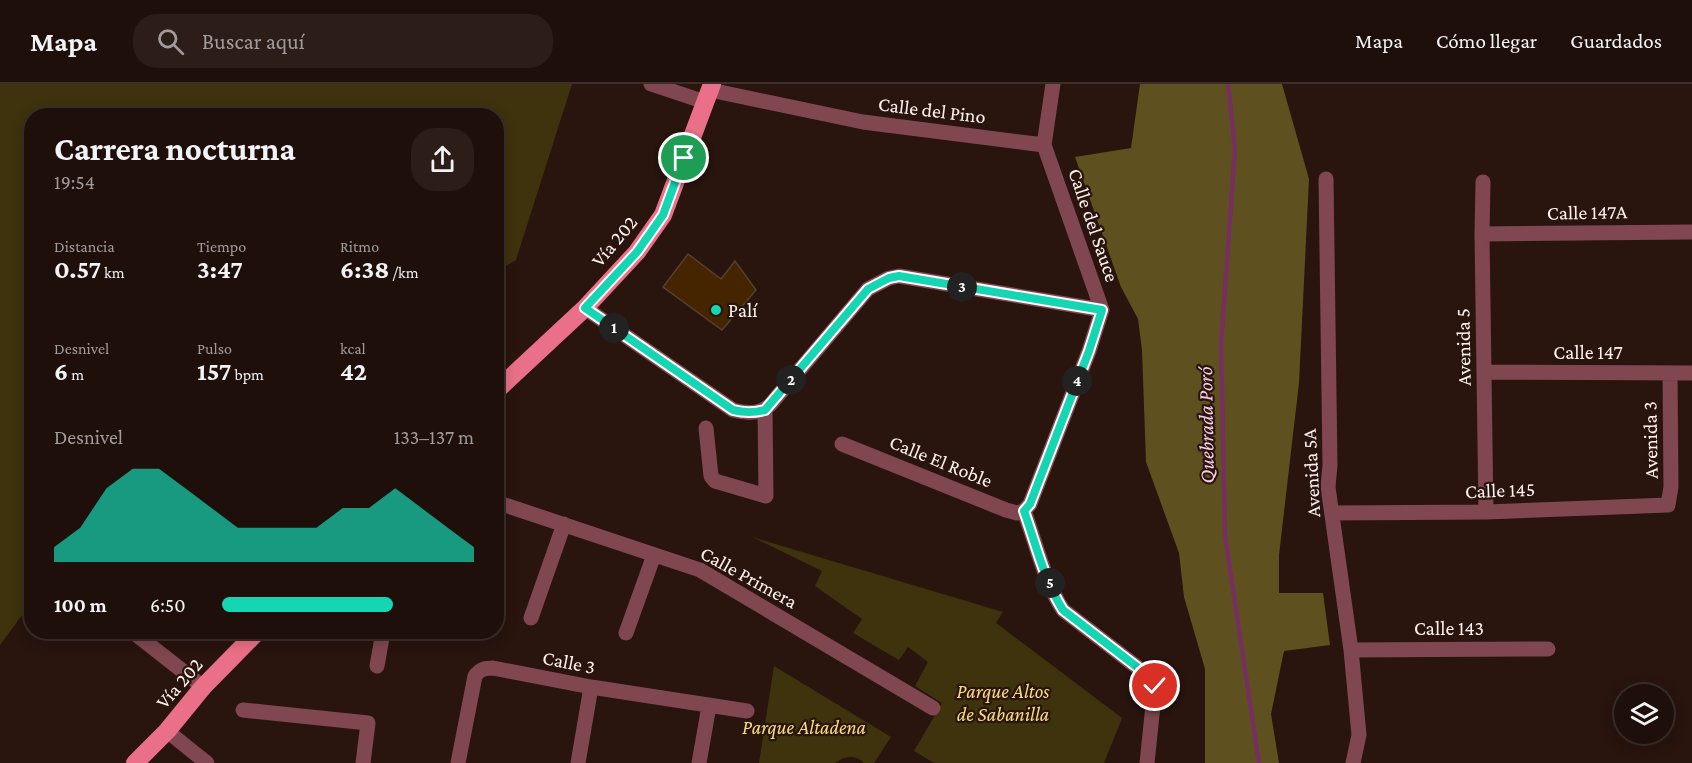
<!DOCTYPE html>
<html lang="es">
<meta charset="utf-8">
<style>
:root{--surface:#1f0f0a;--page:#2c1d18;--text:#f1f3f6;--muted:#a19c9c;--line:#3c2f2b;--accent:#15d5b3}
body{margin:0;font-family:"Crimson Pro",serif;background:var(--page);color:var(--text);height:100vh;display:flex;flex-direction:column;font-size:22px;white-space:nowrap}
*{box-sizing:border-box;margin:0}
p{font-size:20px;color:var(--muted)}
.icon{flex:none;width:33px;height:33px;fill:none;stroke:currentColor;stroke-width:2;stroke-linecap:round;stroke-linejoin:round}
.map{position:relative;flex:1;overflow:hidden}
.side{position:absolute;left:24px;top:24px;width:480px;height:531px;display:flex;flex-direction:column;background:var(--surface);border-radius:24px;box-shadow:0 3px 15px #0003,0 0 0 2px var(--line)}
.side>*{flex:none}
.controls{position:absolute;left:1614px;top:600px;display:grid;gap:12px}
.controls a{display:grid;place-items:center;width:60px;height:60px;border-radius:50%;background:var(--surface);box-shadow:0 3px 15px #0003,0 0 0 2px var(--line);font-size:30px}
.pin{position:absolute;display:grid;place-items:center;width:51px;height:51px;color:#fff;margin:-26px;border:3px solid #fff;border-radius:50%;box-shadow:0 2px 6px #0007}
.km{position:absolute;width:30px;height:30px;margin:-15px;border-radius:50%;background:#222;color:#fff;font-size:16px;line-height:30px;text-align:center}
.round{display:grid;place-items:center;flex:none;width:63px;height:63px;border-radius:24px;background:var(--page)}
.summary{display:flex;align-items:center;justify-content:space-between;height:102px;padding:0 30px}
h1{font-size:33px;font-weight:700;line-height:45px}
.figures{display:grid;grid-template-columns:repeat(3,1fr);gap:9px;height:102px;padding:6px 30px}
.figures div{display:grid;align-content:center}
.figures b{font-size:26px;font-weight:700}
.figures small{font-size:16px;font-weight:400}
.figures p{font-size:16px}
.chart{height:168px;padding:12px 30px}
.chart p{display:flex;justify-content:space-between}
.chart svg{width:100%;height:108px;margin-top:6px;fill:var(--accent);opacity:.7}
ul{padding:0 30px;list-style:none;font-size:20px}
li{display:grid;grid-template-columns:96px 72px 1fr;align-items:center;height:45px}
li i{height:15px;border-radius:8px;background:var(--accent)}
header{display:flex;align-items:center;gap:36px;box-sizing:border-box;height:84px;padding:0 30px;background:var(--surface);border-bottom:2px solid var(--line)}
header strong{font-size:28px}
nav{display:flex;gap:33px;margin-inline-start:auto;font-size:21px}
.search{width:420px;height:54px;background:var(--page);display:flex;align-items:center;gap:15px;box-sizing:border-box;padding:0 21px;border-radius:24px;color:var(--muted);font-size:22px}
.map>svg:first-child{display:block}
.green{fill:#3e330d}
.forest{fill:#5f511f}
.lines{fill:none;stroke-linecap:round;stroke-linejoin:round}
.stream{stroke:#772f60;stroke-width:4.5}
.building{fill:#452500;stroke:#534130;stroke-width:1.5}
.minor{stroke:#814751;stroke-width:15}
.major{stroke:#e97088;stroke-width:18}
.route-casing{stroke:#fff;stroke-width:12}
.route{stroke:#15d5b3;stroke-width:8}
.poi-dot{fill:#15d5b3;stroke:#29140e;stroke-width:2}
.labels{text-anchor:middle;stroke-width:4.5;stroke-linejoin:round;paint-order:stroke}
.street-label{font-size:20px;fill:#fff2ee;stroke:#29140e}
.poi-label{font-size:20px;fill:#fff2ee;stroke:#29140e;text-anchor:start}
.park-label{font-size:20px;font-style:italic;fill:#f9dc7f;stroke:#29140e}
.water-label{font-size:21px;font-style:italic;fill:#f9cee7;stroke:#29140e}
</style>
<header>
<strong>Mapa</strong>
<div class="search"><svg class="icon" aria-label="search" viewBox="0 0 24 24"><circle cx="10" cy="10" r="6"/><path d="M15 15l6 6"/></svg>Buscar aquí</div>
<nav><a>Mapa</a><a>Cómo llegar</a><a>Guardados</a></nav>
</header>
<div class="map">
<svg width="1692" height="679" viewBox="0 0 1692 679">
<rect width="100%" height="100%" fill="#29140e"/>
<path class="green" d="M0,0H572L516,176L497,187L496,32H32L31,519L0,561Z
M752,453L1003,528L996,539L1122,634L1104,679H934L914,667L942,619L915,602L928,578L908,563L899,576L853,549L862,535L815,502L822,487Z
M774,582L891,653L874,679H864C856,670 844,672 835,679H759Z"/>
<path class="forest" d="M1140,0H1282L1309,95L1299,299L1279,471V509H1323L1330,561L1284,567L1271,630L1279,679H1205V585L1184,513L1179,469L1146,378L1142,266L1138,235L1121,203L1075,73L1131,64Z"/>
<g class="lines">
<path class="stream" d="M1228,0L1235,65L1221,260L1225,452L1259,679"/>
</g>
<path class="building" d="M688,170L721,195L735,177L756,206L722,246L663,203Z"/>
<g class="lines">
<path class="minor" d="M651,0L705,18
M710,6L863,38L1044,61
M1326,95L1330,381L1328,403L1351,566L1359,651L1353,679
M1483,98L1482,150L1486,428
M1482,150L1692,148
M585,224L733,326C747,329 759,331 770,321L868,205L889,194L899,192L1102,226
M1484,288L1692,289
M706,344L711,392L715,397L766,412L765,325
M842,360L1006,426L1017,429L1024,427
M496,418L700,486L933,624
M1024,427L1030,420L1089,267L1102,226L1044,61L1053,0
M1024,427C1036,459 1044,497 1063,526L1150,593L1155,602L1147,679
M1332,429L1486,428L1668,421L1671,403L1670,289
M531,534L564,440
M133,548L203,603
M626,549L654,471
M1351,566L1548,565
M377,582L383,548
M243,626L368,639L363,679
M167,647L207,679
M458,679L475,592C480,585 485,584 493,584L591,603L747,627
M578,679L591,603
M699,679L709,622"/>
<path class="major" d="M496,307L585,224L637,168L663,131L712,0
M135,679L167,647L203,603L257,548"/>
</g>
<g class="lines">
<defs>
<path id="route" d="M684,74L663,131L637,168L585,224L733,326C745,329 753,329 765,326L868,205L889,194L899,192L1102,226L1089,267L1030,420L1024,427C1036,460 1044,496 1063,526L1150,593L1155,602"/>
</defs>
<use href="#route" class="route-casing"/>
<use href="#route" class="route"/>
</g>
<circle class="poi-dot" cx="716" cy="226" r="6"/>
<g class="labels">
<g class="street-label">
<text transform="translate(932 26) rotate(7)" y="7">Calle del Pino</text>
<text transform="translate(1587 128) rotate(-1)" y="7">Calle 147A</text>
<text transform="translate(1094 141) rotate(71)" y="7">Calle del Sauce</text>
<text transform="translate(614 157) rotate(-50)" y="7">Vía 202</text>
<text transform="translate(1463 263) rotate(-91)" y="7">Avenida 5</text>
<text x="1588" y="275">Calle 147</text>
<text transform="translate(1650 356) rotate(-91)" y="7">Avenida 3</text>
<text transform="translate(941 377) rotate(22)" y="7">Calle El Roble</text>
<text transform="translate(1311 389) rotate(-93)" y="7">Avenida 5A</text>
<text transform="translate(1500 406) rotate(-2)" y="7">Calle 145</text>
<text transform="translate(749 493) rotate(29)" y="7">Calle Primera</text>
<text x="1449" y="551">Calle 143</text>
<text transform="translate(569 578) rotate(11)" y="7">Calle 3</text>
<text transform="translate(179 599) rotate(-49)" y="7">Vía 202</text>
</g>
<g class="poi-label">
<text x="728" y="233">Palí</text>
</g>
<g class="park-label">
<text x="1003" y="614">Parque Altos<tspan x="1003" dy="23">de Sabanilla</tspan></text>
<text x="804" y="650">Parque Altadena</text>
</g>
<g class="water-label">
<text transform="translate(1206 341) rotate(-91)" y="7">Quebrada Poró</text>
</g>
</g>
</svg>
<div class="controls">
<a><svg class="icon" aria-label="layers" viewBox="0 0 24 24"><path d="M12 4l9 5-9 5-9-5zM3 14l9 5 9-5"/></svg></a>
</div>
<div class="pin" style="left:684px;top:74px;background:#1e9e55"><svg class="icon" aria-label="arrive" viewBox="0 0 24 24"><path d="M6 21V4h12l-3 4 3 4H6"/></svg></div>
<div class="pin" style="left:1155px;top:602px;background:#d93025"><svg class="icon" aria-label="check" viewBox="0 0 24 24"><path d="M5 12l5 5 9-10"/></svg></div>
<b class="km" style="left:614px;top:244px">1</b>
<b class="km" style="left:791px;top:296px">2</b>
<b class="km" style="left:962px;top:203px">3</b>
<b class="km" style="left:1077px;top:297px">4</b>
<b class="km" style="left:1050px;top:499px">5</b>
<section class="side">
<div class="summary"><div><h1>Carrera nocturna</h1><p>19:54</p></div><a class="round"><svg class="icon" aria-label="share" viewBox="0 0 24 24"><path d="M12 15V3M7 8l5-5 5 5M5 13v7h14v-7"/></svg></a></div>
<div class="figures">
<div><p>Distancia</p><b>0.57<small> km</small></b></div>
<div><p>Tiempo</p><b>3:47</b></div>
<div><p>Ritmo</p><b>6:38<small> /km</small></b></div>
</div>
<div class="figures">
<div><p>Desnivel</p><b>6<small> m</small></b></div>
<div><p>Pulso</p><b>157<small> bpm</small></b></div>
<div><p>kcal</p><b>42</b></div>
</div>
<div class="chart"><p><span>Desnivel</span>133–137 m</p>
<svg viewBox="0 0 160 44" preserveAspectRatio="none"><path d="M0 44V38L10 30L20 14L30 6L40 6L50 14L60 22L70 30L80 30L90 30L100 30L110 22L120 22L130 14L140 22L150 30L160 38V44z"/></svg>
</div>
<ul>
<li><b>100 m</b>6:50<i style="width:68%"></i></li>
</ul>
</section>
</div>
